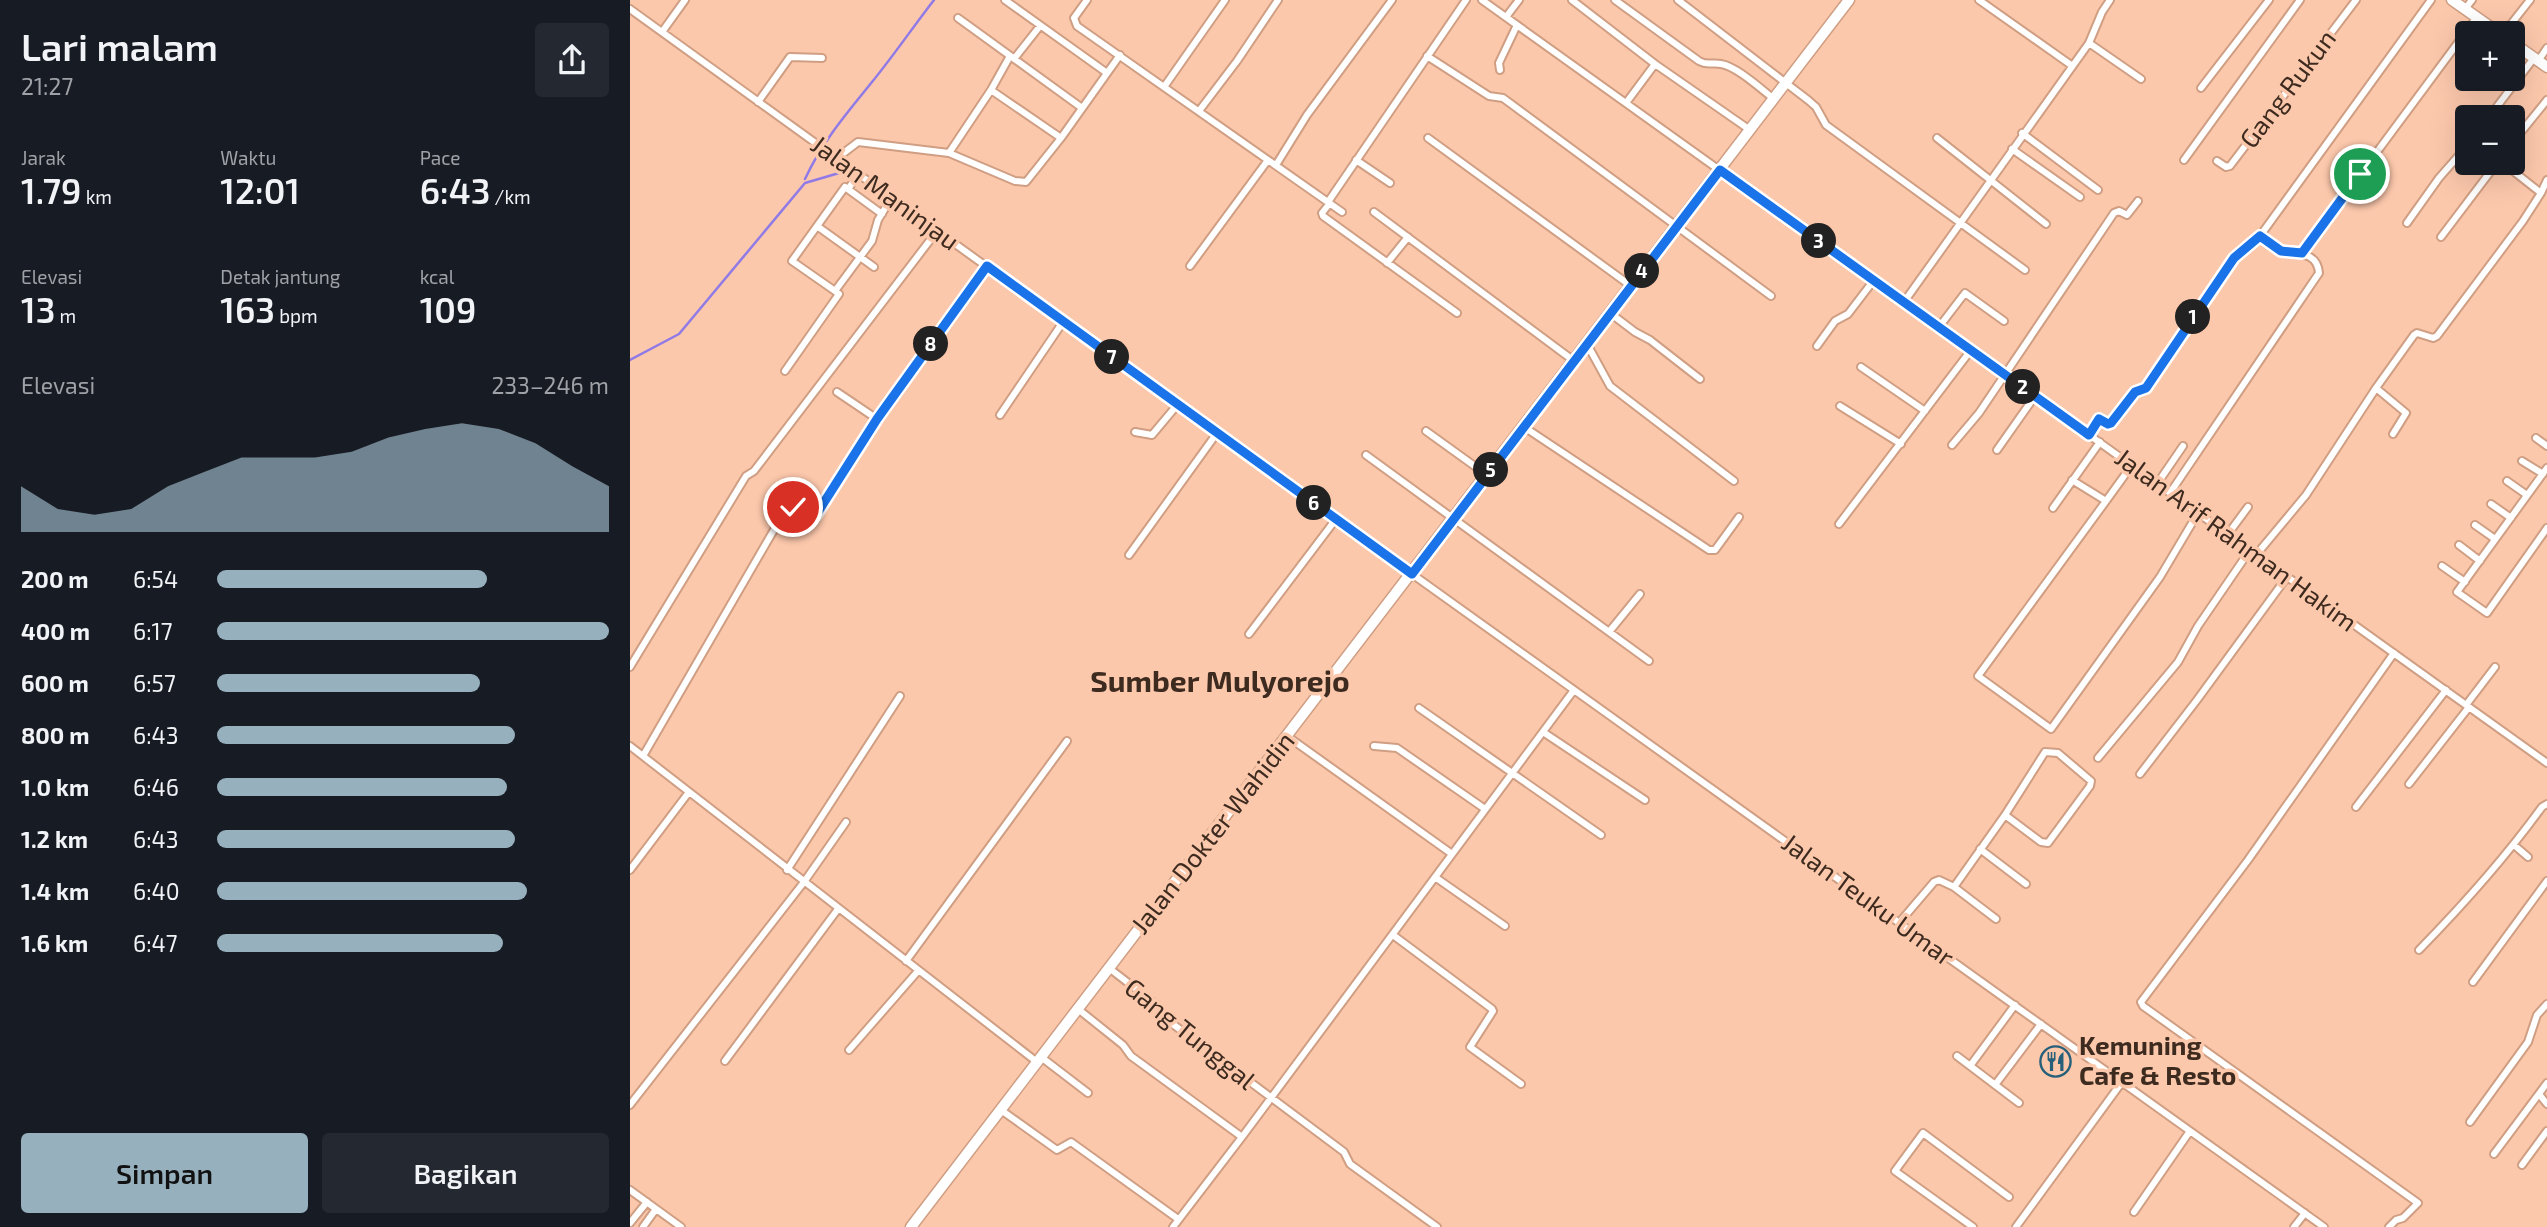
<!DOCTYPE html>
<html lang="id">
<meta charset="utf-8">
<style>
:root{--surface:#171b24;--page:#242831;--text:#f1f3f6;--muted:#9ea1a6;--accent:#96b0be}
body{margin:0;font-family:"Exo 2",sans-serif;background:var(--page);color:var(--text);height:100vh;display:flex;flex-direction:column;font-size:26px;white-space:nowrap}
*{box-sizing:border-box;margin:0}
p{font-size:23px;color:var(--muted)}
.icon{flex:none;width:38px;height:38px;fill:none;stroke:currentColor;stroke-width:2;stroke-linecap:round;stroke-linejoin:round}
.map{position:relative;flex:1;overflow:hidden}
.drawer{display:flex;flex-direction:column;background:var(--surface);width:630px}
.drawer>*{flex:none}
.fabs{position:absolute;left:1825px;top:21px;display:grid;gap:14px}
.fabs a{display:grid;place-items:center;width:70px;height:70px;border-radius:7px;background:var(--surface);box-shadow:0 7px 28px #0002;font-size:35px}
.pin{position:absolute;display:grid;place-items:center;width:60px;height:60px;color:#fff;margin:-30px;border:4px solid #fff;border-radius:50%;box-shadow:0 2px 7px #0007}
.km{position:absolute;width:35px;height:35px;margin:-18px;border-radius:50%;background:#222;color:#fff;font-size:19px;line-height:35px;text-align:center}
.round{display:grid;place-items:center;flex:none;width:74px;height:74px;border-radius:7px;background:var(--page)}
.headline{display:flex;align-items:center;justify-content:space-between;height:119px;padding:0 21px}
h1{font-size:38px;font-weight:600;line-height:52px}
.stats{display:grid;grid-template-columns:repeat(3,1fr);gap:10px;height:119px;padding:7px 21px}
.stats div{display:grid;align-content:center}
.stats b{font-size:35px;font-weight:600}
.stats small{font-size:19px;font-weight:400}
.stats p{font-size:19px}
.chart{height:196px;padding:14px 21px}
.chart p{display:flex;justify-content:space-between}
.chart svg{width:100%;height:126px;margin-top:7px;fill:var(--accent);opacity:.7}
.button{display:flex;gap:14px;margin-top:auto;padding:14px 21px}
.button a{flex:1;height:80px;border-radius:7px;background:var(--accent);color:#111;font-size:28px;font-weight:600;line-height:80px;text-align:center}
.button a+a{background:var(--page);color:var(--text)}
ul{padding:0 21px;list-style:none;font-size:23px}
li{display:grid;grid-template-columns:112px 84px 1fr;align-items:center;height:52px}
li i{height:18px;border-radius:9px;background:var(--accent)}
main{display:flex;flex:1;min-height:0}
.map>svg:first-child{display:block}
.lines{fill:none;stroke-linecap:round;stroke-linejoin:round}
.stream{stroke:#907ae6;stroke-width:2.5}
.street-casing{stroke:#cf9e83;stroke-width:10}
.secondary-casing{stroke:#cf9e83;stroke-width:13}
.street{stroke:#fff;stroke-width:6}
.secondary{stroke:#fff;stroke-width:10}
.route-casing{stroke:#fff;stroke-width:14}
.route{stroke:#1a73e8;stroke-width:9}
.labels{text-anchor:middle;stroke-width:7;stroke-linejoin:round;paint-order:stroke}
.street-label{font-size:26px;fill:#3e2b1f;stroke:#fcc8ac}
.poi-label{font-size:26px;font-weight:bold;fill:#3e2b1f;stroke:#fcc8ac;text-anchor:start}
.quarter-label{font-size:30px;font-weight:bold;fill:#3e2b1f;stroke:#fcc8ac}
</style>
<main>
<section class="drawer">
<div class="headline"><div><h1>Lari malam</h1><p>21:27</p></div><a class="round"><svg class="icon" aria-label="share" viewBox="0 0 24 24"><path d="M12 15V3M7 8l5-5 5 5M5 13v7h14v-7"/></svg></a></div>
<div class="stats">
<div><p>Jarak</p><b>1.79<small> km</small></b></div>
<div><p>Waktu</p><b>12:01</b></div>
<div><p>Pace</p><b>6:43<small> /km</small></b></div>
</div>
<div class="stats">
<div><p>Elevasi</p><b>13<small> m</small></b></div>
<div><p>Detak jantung</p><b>163<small> bpm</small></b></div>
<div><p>kcal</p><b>109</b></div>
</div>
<div class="chart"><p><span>Elevasi</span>233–246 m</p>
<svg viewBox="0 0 160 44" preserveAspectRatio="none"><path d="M0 44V28L10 36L20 38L30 36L40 28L50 23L60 18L70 18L80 18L90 16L100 11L110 8L120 6L130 8L140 13L150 21L160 28V44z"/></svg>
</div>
<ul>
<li><b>200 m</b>6:54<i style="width:69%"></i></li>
<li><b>400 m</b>6:17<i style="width:100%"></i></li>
<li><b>600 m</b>6:57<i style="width:67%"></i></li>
<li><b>800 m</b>6:43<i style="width:76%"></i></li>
<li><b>1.0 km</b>6:46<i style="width:74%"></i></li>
<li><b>1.2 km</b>6:43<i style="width:76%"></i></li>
<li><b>1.4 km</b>6:40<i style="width:79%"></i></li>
<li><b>1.6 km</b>6:47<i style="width:73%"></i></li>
</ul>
<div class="button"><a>Simpan</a><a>Bagikan</a></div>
</section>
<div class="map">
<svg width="1917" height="1227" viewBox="0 0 1917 1227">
<rect width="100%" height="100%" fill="#fcc8ac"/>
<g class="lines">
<path class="stream" d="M175,179C192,142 216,114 242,82C264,55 283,27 304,0
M0,360L49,334L175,183L216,171"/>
<defs>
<path id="street" d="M375,0L477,73
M457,0L444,18L447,26L712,212
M852,0L1917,763
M942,0L1025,64L1120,130
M985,0L1069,61C1078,66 1082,62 1091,64C1106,66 1131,89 1144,99
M1048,0L1178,100L1186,107L1196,125L1395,270
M1349,0L1441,65
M0,9L782,574L1694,1227
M1835,9L1842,0
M876,17L889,0
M328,18L452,108
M32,32L55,0
M1874,33L1900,0
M1459,43L1511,79
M797,56L859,96L873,98L1141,296
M384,59L410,26
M1908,61L1917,48
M870,70L869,63L887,25
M534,87L595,0
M1571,88L1639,0
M361,90L431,138
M128,102L160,57L192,58
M996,103L1025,64
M569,111L607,61L648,0
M1859,117L1904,58
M1392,133L1468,190
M798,138L1001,286
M1307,138L1416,224
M1883,142L1917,100
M1382,149L1450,197
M319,153L361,90L380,56
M207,158L228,142L319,153L385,181L396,182L431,138L490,55
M726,160L760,183
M1554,160L1670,0
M1587,161L1596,167L1600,166L1726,0
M646,165L677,115L762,0
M218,189L229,174
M1911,193L1917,180
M698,202L836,0
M700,203L692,213L693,216L827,313
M744,212L944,361
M1777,223L1809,178L1838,145
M187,226L244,267
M1811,237L1867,163
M1672,253L1847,17
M757,263L778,237
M560,266L638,160
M205,291L162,261L215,187L252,214
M1274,302L1459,43L1472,12L1480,0
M980,313L1005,332L1020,340L1070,379
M1309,327L1335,293L1374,321
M957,344L980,386L1104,481
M1187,346L1205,321L1218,314L1244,280
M1231,367L1295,411
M155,371L209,294L205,291L242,241L248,220L262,197
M1746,388L1776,413L1763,434
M207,392L247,419
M1210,406L1271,444
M370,415L433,322
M894,427L1079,550H1085L1109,517
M796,431L857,475
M505,432L522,435L548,404
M1459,435L1470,419L1478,424L1481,423L1505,392L1516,389L1604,258L1630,236L1801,0
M1906,438L1917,446
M1322,445L1349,413L1484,213L1489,211L1497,215L1508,201
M1367,450L1405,396
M736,455L1019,661
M1892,461L1913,474
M1917,468L1827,592L1857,613L1917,528
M1442,480L1476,501L1502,465
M1877,481L1897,495
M1527,484L1553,446
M1540,493L1689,273C1687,251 1668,255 1654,252C1646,250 1637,241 1630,236
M1476,501L1348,676L1421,729L1530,577L1568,513
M1861,504L1881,518
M1423,508L1470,442
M1209,524L1341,350
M1845,525L1865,539
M1598,534L1618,507
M1829,545L1850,561
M499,555L587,433
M1626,555L1676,495L1746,388L1784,335L1787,333L1803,338L1807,336L1893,221L1911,193L1873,163
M1812,566L1835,582
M979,632L1010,594
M619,634L706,519
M0,667L116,476L124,471L307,231
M1836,705L1865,667
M789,708L971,835
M913,732L1015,800
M657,736L822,854
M0,746L407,1062
M744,746L767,748L855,809
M13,756L156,509L163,507L181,517L186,515L247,419L357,266
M1468,758L1548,662L1568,626L1620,550
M1510,774L1567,700L1657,577
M1779,784L1839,707
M1726,807L1816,690
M1884,845L1898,857
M1350,849L1396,884
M0,870L59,792
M157,870L270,696
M805,877L875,926
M1324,887L1366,919
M1269,923L1304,882L1309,880L1324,887L1375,815L1415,752L1428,753L1461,781L1460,786L1418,843L1411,842L1375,815
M763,935L862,1009L863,1011L840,1047L891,1084
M1789,950C1834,904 1875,858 1912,807L1917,804
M276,961L437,741
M479,968L528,1006L532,1016L714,1152L720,1164L807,1227
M1843,982L1917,881
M448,1009L493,1045L501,1056L612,1137
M219,1050L288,971
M1327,1056L1389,1103
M411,1057L458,1093
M95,1061L208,909
M1340,1066L1385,1005
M1365,1085L1411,1024
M1909,1094L1917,1104
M0,1105L174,882L216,822
M371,1110L427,1150L441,1142L548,1219
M1840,1122L1898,1042L1907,1015L1917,1004
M1864,1154L1917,1083
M1892,1165L1917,1131
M0,1190L51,1227
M1504,1212L1560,1131
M0,1223L17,1202
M13,1227L26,1209
M543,1227L612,1137L944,690
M1343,1227L1265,1171L1293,1133L1379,1197
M1386,1227L1492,1082
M1664,1227L1675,1213
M1759,1227L1766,1220L1773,1218L1788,1203L1513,1006L1511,1002L1618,860L1764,653"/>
<path id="secondary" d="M1822,0L1869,33
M1883,43L1917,67
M281,1227L1219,0"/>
</defs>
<use href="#street" class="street-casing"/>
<use href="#secondary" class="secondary-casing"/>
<use href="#street" class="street"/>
<use href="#secondary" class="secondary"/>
</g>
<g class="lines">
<defs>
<path id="route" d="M163,507L181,517L186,515L247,419L357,266L782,574L1090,170L1459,435L1469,419L1478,424L1481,423L1505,392L1516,388L1604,258L1630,236L1651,251L1672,253L1730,174"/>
</defs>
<use href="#route" class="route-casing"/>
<use href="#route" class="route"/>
</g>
<defs>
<symbol id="restaurant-ring" viewBox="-11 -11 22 22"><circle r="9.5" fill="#fcc8ac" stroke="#265f79" stroke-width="1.5"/><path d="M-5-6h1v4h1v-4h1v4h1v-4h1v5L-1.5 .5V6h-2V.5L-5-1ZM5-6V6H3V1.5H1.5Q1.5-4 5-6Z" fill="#265f79"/></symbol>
</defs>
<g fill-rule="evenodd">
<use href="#restaurant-ring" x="1408" y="1044" width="35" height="35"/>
</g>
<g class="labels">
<g class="street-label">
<text transform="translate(1658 89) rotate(-53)" y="9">Gang Rukun</text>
<text transform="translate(255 193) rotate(36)" y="9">Jalan Maninjau</text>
<text transform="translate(1606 540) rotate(36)" y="9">Jalan Arif Rahman Hakim</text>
<text transform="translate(583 833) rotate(-52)" y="9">Jalan Dokter Wahidin</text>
<text transform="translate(1238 900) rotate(36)" y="9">Jalan Teuku Umar</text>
<text transform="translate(560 1034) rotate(39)" y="9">Gang Tunggal</text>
</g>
<g class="poi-label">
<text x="1449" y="1055">Kemuning<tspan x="1449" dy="30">Cafe &amp; Resto</tspan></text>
</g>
<g class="quarter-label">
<text x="590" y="692">Sumber Mulyorejo</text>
</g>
</g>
</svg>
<div class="fabs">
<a>+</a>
<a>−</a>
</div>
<div class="pin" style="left:1730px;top:174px;background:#1e9e55"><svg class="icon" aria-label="arrive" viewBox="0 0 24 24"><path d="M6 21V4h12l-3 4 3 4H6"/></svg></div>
<div class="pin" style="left:163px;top:507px;background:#d93025"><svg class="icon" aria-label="check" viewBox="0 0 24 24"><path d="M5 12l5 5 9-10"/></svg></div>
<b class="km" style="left:1563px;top:317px">1</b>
<b class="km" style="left:1393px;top:387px">2</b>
<b class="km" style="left:1189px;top:241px">3</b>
<b class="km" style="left:1012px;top:271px">4</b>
<b class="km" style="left:861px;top:470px">5</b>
<b class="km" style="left:684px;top:503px">6</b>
<b class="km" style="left:482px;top:357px">7</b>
<b class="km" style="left:301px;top:344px">8</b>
</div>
</main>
